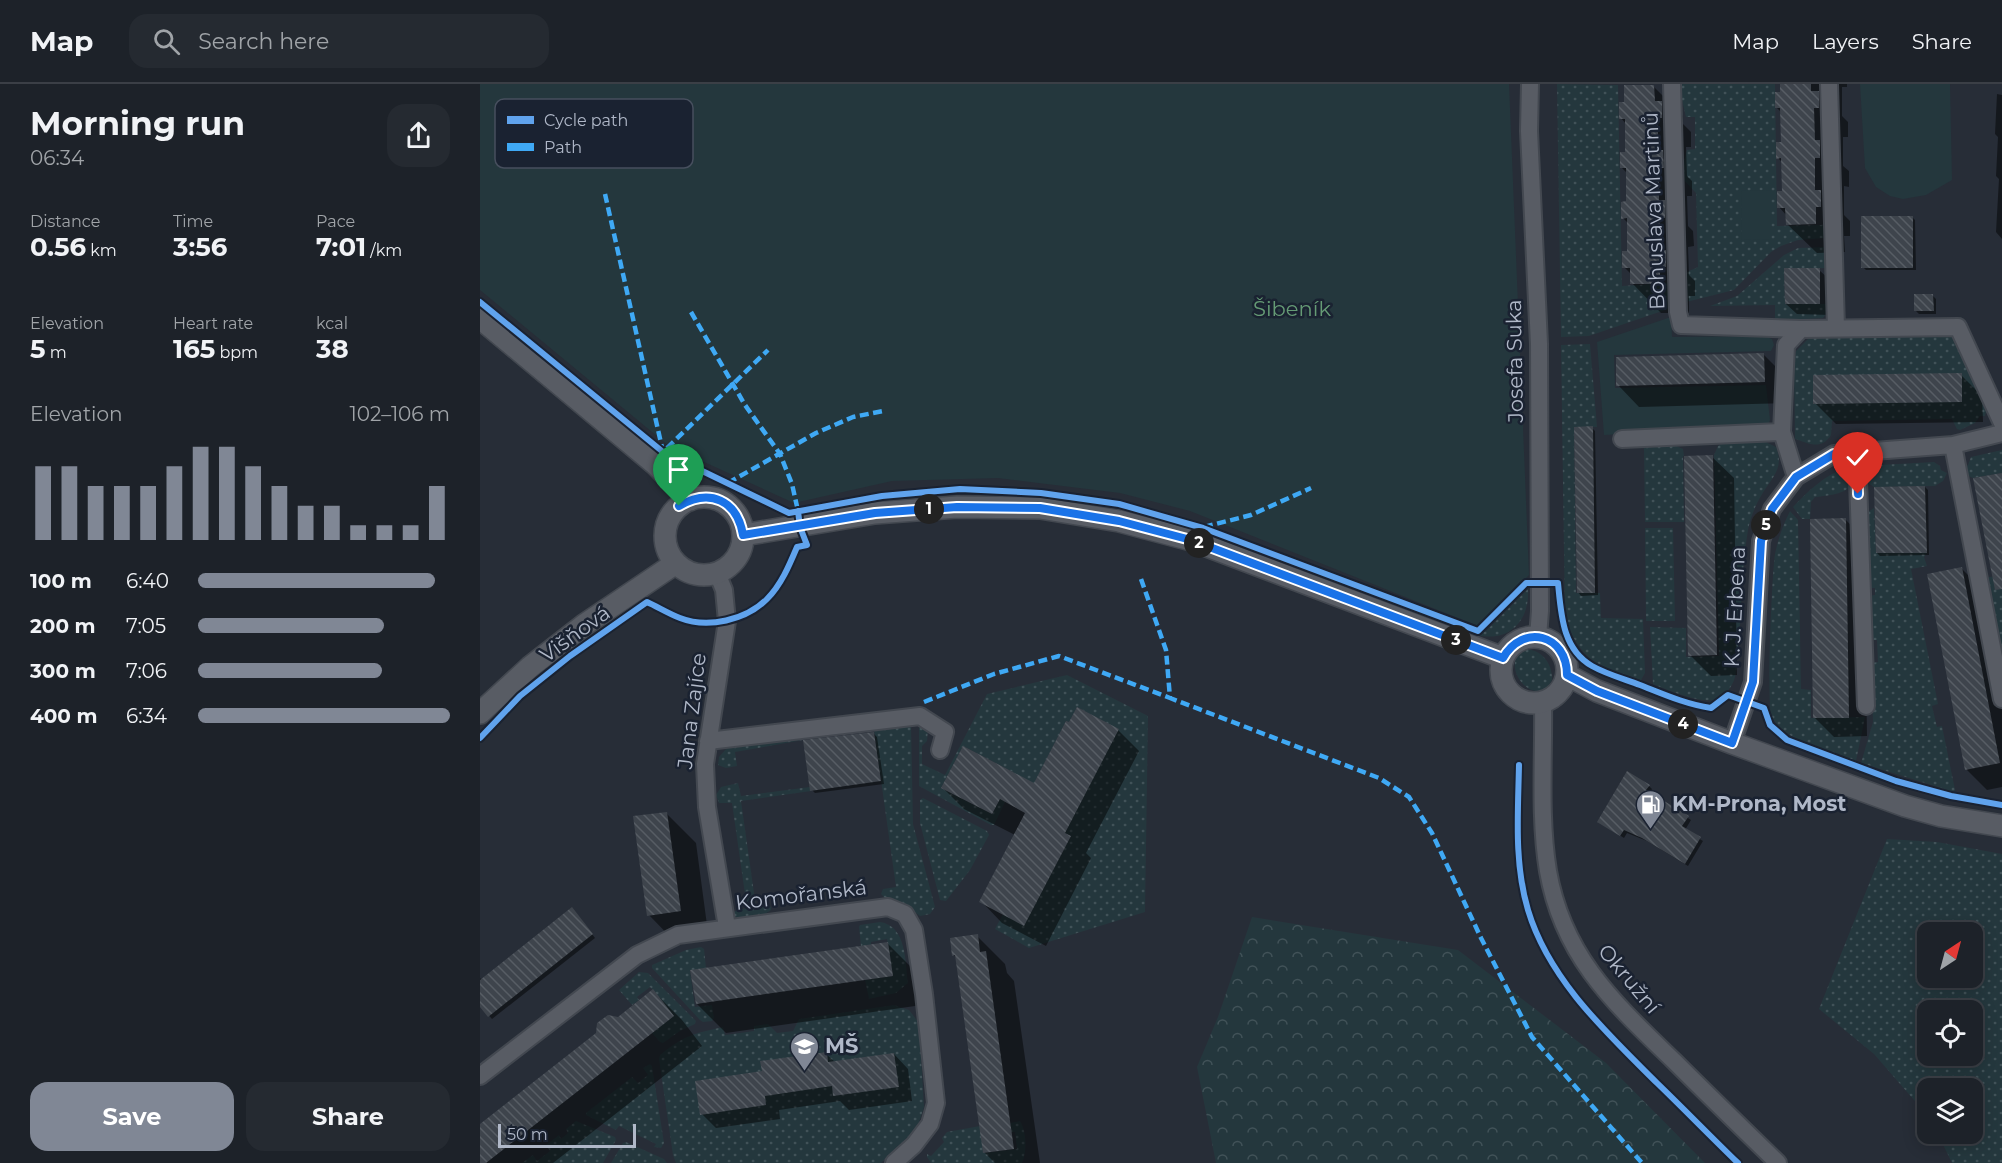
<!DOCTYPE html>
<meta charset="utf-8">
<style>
:root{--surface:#1d2229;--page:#252a31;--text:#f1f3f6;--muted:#a0a4a8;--line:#3b3f46;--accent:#808795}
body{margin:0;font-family:Montserrat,sans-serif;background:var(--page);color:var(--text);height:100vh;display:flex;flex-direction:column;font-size:22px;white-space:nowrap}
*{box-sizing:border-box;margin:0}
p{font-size:20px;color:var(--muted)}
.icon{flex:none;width:33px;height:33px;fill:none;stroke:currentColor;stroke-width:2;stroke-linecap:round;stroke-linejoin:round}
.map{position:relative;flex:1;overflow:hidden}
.side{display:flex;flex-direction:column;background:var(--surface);width:480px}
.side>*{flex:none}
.needle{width:39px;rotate:36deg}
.tools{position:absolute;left:1437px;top:838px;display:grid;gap:12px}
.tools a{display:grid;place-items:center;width:66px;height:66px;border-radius:12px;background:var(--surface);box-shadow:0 3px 15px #0003,0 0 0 2px var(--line);font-size:30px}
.scale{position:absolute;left:18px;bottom:15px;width:138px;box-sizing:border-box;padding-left:6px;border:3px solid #b0b8c8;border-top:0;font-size:16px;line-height:21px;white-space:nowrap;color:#b0b8c8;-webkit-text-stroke:4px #1a2231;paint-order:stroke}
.pin{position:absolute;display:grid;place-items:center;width:51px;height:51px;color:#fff;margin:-62px -26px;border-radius:50% 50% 50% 0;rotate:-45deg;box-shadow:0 0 6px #0007}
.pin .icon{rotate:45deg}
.km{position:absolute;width:30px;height:30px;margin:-15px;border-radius:50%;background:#222;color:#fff;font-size:16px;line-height:30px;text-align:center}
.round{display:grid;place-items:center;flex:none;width:63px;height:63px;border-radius:18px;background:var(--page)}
.head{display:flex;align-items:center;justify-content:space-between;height:102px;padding:0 30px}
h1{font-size:33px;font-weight:700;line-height:45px}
.figures{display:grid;grid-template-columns:repeat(3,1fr);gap:9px;height:102px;padding:6px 30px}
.figures div{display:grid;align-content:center}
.figures b{font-size:26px;font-weight:700}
.figures small{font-size:16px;font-weight:400}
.figures p{font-size:16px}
.chart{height:168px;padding:12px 30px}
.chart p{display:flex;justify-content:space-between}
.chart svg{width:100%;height:108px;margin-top:6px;stroke:var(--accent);stroke-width:6}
.button{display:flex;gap:12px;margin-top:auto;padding:12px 30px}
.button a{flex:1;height:69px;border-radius:18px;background:var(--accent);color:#fff;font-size:24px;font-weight:700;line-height:69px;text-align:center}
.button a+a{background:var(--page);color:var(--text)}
ul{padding:0 30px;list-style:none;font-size:20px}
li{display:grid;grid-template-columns:96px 72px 1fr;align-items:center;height:45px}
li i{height:15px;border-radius:8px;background:var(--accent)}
header{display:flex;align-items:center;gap:36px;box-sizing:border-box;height:84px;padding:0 30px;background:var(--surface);border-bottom:2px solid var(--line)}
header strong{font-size:28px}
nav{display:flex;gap:33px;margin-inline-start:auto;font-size:21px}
.search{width:420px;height:54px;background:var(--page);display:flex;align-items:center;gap:15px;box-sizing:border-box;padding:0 21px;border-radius:18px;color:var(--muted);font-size:22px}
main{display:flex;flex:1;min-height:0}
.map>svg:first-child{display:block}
.grass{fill:url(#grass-dots);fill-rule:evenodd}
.forest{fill:url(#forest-crowns)}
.park{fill:#24373d}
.shadow{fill:#0007}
.building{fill:url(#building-back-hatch)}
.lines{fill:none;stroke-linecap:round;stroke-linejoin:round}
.minor-casing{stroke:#434850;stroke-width:20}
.tertiary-casing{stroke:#434850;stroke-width:24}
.minor{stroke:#585c64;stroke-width:16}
.tertiary{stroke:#585c64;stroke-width:21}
.quiet{stroke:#3fa9f5;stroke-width:4.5;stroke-dasharray:9 4.5;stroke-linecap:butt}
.cycleway-casing{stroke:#1a2231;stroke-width:10}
.cycleway{stroke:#60a3ed;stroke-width:6}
.route-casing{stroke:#fff;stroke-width:12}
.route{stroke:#1a73e8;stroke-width:8}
.labels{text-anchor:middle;stroke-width:5;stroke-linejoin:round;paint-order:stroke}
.street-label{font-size:21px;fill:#b0b8c8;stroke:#1a2231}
.park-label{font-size:21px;fill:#659b75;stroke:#1a2231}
.poi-label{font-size:21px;font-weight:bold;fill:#b0b8c8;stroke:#1a2231;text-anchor:start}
.key{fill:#1a2231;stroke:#474f5e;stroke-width:1.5}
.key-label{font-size:16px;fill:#b0b8c8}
</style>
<header>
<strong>Map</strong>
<div class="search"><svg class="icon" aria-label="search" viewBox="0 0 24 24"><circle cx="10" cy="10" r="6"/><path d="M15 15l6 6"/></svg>Search here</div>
<nav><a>Map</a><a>Layers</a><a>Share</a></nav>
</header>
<main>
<section class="side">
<div class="head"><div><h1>Morning run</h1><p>06:34</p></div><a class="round"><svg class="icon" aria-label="share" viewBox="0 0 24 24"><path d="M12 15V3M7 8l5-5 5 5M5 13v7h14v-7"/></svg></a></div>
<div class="figures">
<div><p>Distance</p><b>0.56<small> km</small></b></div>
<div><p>Time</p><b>3:56</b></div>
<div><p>Pace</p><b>7:01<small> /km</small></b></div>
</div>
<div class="figures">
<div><p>Elevation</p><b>5<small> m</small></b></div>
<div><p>Heart rate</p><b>165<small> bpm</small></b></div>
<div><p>kcal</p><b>38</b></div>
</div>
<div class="chart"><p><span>Elevation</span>102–106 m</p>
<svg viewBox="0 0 160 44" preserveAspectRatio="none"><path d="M5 44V14M15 44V14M25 44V22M35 44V22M45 44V22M55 44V14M65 44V6M75 44V6M85 44V14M95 44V22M105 44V30M115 44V30M125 44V38M135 44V38M145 44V38M155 44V22"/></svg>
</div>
<ul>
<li><b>100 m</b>6:40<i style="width:94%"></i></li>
<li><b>200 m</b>7:05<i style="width:74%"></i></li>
<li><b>300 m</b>7:06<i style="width:73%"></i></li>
<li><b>400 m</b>6:34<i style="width:100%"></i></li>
</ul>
<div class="button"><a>Save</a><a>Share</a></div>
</section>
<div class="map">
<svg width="1522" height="1079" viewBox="0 0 1522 1079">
<defs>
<pattern id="grass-dots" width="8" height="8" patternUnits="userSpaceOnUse" patternTransform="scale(1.5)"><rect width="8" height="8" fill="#24373d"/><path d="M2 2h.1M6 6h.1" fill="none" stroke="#415258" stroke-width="1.8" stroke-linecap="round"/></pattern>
<pattern id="forest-crowns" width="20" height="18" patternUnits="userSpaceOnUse" patternTransform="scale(1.5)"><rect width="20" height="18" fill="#24373d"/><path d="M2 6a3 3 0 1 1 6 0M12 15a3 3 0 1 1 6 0" fill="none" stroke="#415258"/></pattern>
<pattern id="building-back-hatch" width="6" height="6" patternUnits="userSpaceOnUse" patternTransform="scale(1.5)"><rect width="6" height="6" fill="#3e444c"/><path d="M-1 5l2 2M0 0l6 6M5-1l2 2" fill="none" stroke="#575d64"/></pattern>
</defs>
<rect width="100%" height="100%" fill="#272d37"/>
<path class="grass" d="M1077,0L1138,1L1142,202L1190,199L1191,224L1109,252L1081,253Z
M1198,0H1295L1297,142L1341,141L1345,140V154L1318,156L1301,162L1291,168L1254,206L1202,219V199L1207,188L1218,183L1216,109L1200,92L1207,66L1215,65V33H1206Z
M1345,163L1346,184L1304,185L1305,220H1346V230L1343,234L1295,237V221L1230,222L1257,212L1304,171L1318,164Z
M1473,247L1507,323L1505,332H1500L1495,339L1480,346L1477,345L1472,335L1352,337L1351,351C1341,367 1328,359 1315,355L1314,277L1316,267L1331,252Z
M1110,260L1117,343H1094L1096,509H1120L1121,534L1163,535L1165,589L1161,596C1118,581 1103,580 1085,535L1081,261Z
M1282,356L1296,363C1305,385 1291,394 1281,412C1275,422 1270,435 1268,446C1261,486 1262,526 1258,565C1257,574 1257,584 1255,593C1253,602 1244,614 1234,616C1220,619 1187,606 1173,600L1170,543L1206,544V573L1239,572L1234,371L1238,362L1242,359Z
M1192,360L1203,365L1204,372H1203L1204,438H1165L1164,363Z
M1522,366V389L1493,394L1484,390L1483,385L1488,381L1491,373Z
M1454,378L1460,382L1461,386L1467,389L1463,397L1455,402L1394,403L1388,399L1384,395L1385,390L1391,389L1400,381Z
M1367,383C1383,410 1352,411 1335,413L1331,418L1330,435H1322L1313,423C1330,405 1344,392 1367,383Z
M1394,424L1396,469H1447L1444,473L1447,482L1431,485L1458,620L1452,622L1457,643L1462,642L1475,706L1474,708L1381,679L1393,638L1391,579L1398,578L1397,556H1390L1388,512L1395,511V504H1388L1385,435L1388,428Z
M1310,427L1318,436L1321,605L1331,606V634L1385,633L1376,677C1348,667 1310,660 1292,634C1286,625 1292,488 1295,470C1298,455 1303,441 1310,427Z
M1165,444H1193L1195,537H1166Z
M1522,491V583L1504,494Z
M1048,505C1050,536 1030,559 997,551L1006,547Z
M1046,565C1062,566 1073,580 1072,596C1056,629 1015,579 1046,565Z
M587,591L668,632L665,828L549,864L515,845L523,830L544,841L591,752L585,749L638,645L597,623L589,638L586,637L548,711L533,688L483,662L461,704L512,730L520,715L525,718L514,741H511L439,702V640L448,645L447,657L442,662V680L465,691L507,610Z
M431,641L433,740L455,823L450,830L440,832L424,820L405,814L401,810L403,805L416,803L394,646Z
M319,651L323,656L255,668L257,682L246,684L238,681L239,673L252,658Z
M258,699L261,712L330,703L331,707L261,717L276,823L288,822L291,823V826L285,830L258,834L254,832L253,829L257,826L267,824L252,719H239L236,711L241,703Z
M443,714L507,747L509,751L490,786L466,817L460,816L440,739V716Z
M1407,755L1457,758L1522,770V1079H1472L1458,1050H1492V1005H1448L1447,1031L1394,970L1339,925ZM1448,849H1492V894H1448ZM1448,927H1492V972H1448Z
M400,838C427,842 425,878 428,899L416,909L389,915L385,896L413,892L407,855L391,858V861L381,862L379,843L380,841Z
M221,863L224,865L226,884L210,887L215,923L232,921L234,934L232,937L223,938L220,936L172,884V881L206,866Z
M159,888L168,889L216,937L215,940L200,947L183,959L180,958L172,949L193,932L172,905L170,903L157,913L159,916L152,921L139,906Z
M414,921L429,926L439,939L444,1023L437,1044L401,1079H196L193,1071L179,975L180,971C205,951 212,950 243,943L245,951L274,947V942L288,940L297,949L313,947L319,935Z
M170,980L172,982L184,1059L181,1064L174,1063L176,1060L139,1042L136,1046L106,1031V1029L152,993L158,999L168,991L163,984Z
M96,1037L135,1053L136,1056L123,1079H42L53,1071L57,1077L70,1067L66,1061L79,1051L81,1055L88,1049L86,1045Z
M540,1037C547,1048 547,1068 542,1079H451L447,1073V1070L451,1072L464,1058L462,1054L467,1048L500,1042L504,1069L537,1065L535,1048H531L530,1039Z
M146,1058L184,1075L187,1079H131L143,1059Z"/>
<path class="forest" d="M772,833L978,866L1126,979L1225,1079H736L717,983L738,933Z"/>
<path class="park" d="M0,0H1029L1049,491L998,542L710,427L640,409L518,394L412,397L314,419L189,362L0,206Z
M1380,0H1470L1472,96L1446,111L1423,115L1410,112L1396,103L1385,84Z
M1291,106V155L1262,156L1261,107Z
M1191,233L1192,253L1284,252L1292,255L1294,261L1291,267L1134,271L1135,304L1286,301L1290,336L1287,343L1124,351L1117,258Z"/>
<path class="shadow" d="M1302,0H1367V3H1362V32L1368,38V53H1363V82L1369,87V103L1364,102V131L1370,137V152H1364L1365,168L1337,169L1307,140V132L1299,123L1304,108L1303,79L1298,74L1303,59L1302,29L1297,24L1302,9Z
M1173,2L1203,32V40L1211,48V63H1206L1207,92L1212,97V112H1207L1208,142L1213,147L1214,162L1208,163L1209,191L1215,197V212H1209V229H1181L1152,199V191L1144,183L1149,168L1148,139L1143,134L1148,119L1147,89L1142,84L1147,69L1146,40L1141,34L1146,19Z
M1517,10L1522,11V155L1516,148L1519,95L1516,92L1518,53L1515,50Z
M1432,133L1435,136L1436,186H1386L1383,183Z
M1339,186L1350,196V231L1317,230L1306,220Z
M1453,212L1456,215V230H1439L1436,227Z
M1284,271L1305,292L1306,319L1159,323L1138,301Z
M1481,291L1502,312L1503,338L1356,340L1335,319Z
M1112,344L1115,347L1118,511L1101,512L1098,508Z
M1232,373L1254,394L1257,591L1231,592L1210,571Z
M1445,403L1448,406L1449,471L1400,472L1397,469Z
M1365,435L1384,455L1387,652L1354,653L1334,633Z
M1482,485L1503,506L1522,607V703L1507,706L1486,685Z
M638,646L659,667L606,769L611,774L566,862L522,839L501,817L535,751L484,725L463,704L555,701Z
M394,650L397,653L404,700L335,709L332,706Z
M1169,702L1172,705L1169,710L1211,736L1205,746L1223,757L1208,782L1167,757L1147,749L1144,754L1119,738Z
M186,729L216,759L229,856L198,861L169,831Z
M95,828L115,854L12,935L0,921V894L2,896Z
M497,852L525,880L527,889L534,897L560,1079H515L505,1069L477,875L474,871Z
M408,860L437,889L442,921L246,949L217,920Z
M173,907L202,936L222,962L73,1079H0V1042Z
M346,970L355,978L414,970L428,985L432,1017L369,1026L360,1017L299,1026L300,1035L236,1044L222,1030Z"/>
<path class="building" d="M1300,0H1331V7H1339V24H1334L1335,56H1340V74H1335V106H1341V123H1336V140L1306,141L1305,124H1297V107H1302L1301,74L1296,75V58H1301L1300,24H1295V8H1300Z
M1144,1H1174L1175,17H1182V34H1178V66H1183L1184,84H1179V116H1185V134H1180V166H1186V183H1180V200H1150V184H1142V167H1147V134L1141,135V118L1146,117V84H1140V68H1145V35H1139V18H1144Z
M1381,132H1433V184H1381Z
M1304,184H1340V220H1305Z
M1434,210H1453L1454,227H1434Z
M1284,269L1285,298L1136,302V273Z
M1482,289V318L1333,320V291Z
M1113,342L1115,509H1097L1094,343Z
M1233,371L1237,571L1208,572L1204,372Z
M1522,389V505L1515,506L1493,394Z
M1445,402L1447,469H1396L1394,403Z
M1366,434L1369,634H1333L1330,435Z
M1482,483L1520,679L1485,686L1447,490Z
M597,623L639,645L585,749L591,752L544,842L499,818L545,729L520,715L512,730L461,704L483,662L554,699L586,637L589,638Z
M394,648L401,697L330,707L323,656Z
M1147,687L1170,701L1166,706L1209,732L1202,742L1221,753L1205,780L1162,754L1144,746L1140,752L1117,738Z
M187,728L201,827L167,832L153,732Z
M92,823L113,850L8,933L0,923V896Z
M498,850L500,868L506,867L534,1065L503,1069L475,871L472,872L470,854Z
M408,858L413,892L216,920L210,886Z
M173,905L194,932L6,1079H0V1040L116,949L117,939L128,931L138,933Z
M347,968L348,978L414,969L419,1003L353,1012L352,1002L285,1012L286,1021L220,1031L215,997L282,987L280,977Z"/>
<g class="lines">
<defs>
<path id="minor" d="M1050,0L1049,47L1059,260L1060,527L1058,553
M1192,0L1198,228L1201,241L1321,245
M1349,0L1356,244
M1142,355L1302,348
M1473,361L1522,615
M1377,368L1386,622
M1316,393L1302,348L1306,261L1321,245L1478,243L1522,339
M237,489L244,506L247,537L225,680L227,723L247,843
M1063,618C1064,672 1059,733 1068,787C1083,873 1134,919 1194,977C1228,1011 1263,1045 1298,1079
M228,657L440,632L465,648L460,666
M1252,659L1273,598L1281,457L1292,425L1316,393L1354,370L1473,361L1522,349
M0,992L157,871L198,851L408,823L425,830L434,846L444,910L456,1019L450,1040L434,1061L414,1079"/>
<path id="tertiary" d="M0,234L175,380L210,416
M185 452a39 39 0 1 1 78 0a39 39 0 1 1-78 0Z
M263,451L395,429L477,423L560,424L639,437L711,456L1023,574
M1021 586a33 33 0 1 1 66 0a33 33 0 1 1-66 0Z
M1087,591L1117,607L1252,659L1425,722L1461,732L1522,742
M0,629L50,583L104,541L196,479"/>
</defs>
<use href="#minor" class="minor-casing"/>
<use href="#tertiary" class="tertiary-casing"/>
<use href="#minor" class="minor"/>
<use href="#tertiary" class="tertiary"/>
<path class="quiet" d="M125,110L183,368L288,266
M211,228L265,321L300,370L312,400L318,427
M248,399L336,349L373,333L403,327
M724,443L771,431L831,404
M661,495L686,566L690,614L899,694L929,713L952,749L1001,854L1052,953L1162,1079
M444,618L514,590L579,572L690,614"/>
<defs>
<path id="cycleway" d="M0,218L183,368L309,429L402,412L480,405L561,409L639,420L723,444L998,547L1046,499H1078C1081,529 1082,565 1112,582C1126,590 1144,595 1160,601C1183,610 1205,620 1231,624L1248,611L1284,624L1290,641L1307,656L1416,697L1471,712L1522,721
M0,654L40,612L90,572L167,518C178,523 189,530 200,534C228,545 266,536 287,515C301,501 309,482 317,463L327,461L320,443L318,427
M1039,681C1038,730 1034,779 1048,826C1069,896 1127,949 1177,999C1204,1025 1231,1053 1258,1079"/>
</defs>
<use href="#cycleway" class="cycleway-casing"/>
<use href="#cycleway" class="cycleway"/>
</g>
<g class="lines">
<defs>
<path id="route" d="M199,422C230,404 257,416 263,451L395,429L477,423L560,424L639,437L711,456L1023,574C1043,539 1087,550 1087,591L1117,607L1252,659L1273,598L1281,457L1292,425L1316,393L1354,370L1377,368L1378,410"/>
</defs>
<use href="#route" class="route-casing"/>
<use href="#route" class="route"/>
</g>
<defs>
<symbol id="fuel-pin" viewBox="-11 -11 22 30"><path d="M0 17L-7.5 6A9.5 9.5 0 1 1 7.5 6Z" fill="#808795" stroke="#1a2231"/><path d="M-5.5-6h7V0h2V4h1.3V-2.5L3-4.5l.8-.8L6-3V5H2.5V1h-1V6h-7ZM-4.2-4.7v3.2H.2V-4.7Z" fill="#fff"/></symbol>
<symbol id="school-pin" viewBox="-11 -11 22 30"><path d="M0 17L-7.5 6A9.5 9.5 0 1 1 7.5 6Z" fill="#808795" stroke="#1a2231"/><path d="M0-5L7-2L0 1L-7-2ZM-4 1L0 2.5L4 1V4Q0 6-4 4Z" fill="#fff"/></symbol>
</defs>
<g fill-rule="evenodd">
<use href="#fuel-pin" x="1154" y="704" width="33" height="45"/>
<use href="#school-pin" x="308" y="946" width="33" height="45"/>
</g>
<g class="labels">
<g class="street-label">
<text transform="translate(1174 127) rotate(-92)" y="7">Bohuslava Martinů</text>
<text transform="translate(1035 277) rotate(-91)" y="7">Josefa Suka</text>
<text transform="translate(1255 523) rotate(-87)" y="7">K. J. Erbena</text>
<text transform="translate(95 550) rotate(-36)" y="7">Višňová</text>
<text transform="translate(212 627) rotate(-83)" y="7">Jana Zajíce</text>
<text transform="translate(321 811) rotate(-7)" y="7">Komořanská</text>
<text transform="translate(1149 895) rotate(50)" y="7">Okružní</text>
</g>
<g class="park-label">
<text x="812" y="232">Šibeník</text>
</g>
<g class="poi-label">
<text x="1192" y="727">KM-Prona, Most</text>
<text x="345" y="969">MŠ</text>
</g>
</g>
<rect x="15" y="15" width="198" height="69" rx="9" class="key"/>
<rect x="27" y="32" width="27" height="8" fill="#60a3ed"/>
<rect x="27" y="59" width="27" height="8" fill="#3fa9f5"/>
<g class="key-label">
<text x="64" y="42">Cycle path</text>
<text x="64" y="69">Path</text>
</g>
</svg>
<div class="tools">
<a><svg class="needle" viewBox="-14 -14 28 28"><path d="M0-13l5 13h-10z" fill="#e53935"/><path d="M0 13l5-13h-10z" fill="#a0a4a8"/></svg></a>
<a><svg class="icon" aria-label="locate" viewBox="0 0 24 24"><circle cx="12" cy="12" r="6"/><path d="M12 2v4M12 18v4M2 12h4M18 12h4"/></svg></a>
<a><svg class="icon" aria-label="layers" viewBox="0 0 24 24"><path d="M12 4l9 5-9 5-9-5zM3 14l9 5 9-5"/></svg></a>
</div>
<div class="scale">50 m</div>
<div class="pin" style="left:199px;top:422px;background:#1e9e55"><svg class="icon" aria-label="arrive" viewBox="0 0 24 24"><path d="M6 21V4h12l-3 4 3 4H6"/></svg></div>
<div class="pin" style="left:1378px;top:410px;background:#d93025"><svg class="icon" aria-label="check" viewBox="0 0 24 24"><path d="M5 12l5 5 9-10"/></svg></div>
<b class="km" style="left:449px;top:425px">1</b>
<b class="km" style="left:719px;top:459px">2</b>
<b class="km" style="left:976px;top:556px">3</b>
<b class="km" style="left:1203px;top:640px">4</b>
<b class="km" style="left:1286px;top:441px">5</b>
</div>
</main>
